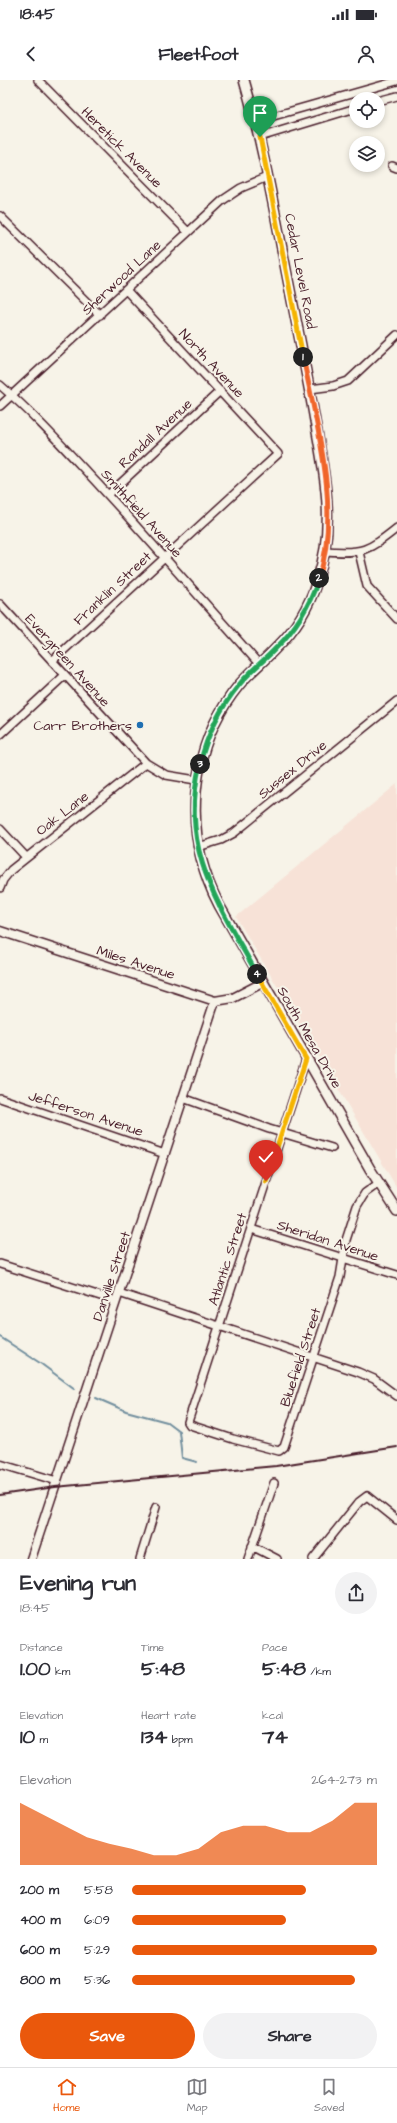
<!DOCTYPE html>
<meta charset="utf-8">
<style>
:root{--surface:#fff;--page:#f2f2f3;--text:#2b2b33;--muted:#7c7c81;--line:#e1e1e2;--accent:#ea580c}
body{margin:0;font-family:"Architects Daughter",sans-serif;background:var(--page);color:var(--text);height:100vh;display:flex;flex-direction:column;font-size:15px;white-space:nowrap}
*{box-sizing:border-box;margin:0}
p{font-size:13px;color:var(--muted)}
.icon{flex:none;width:22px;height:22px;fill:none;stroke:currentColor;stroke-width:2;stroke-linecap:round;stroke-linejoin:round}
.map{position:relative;height:1479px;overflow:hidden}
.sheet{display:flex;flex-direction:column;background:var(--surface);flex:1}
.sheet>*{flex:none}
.fabs{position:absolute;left:349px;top:12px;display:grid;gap:8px}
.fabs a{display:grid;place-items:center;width:36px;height:36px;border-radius:50%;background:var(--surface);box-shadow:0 2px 6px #0003;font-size:20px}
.pin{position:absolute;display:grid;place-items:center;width:34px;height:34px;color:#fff;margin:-41px -17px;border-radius:50% 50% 50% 0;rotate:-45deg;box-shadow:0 0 4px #0007}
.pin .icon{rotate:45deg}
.km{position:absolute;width:20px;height:20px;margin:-10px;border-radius:50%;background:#222;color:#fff;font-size:11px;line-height:20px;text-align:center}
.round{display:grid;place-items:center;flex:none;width:42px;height:42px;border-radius:21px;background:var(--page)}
.headline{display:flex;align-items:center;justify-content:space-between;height:68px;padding:0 20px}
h1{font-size:22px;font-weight:800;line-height:30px}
.figures{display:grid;grid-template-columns:repeat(3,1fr);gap:6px;height:68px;padding:4px 20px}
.figures div{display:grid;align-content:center}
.figures b{font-size:20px;font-weight:800}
.figures small{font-size:11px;font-weight:400}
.figures p{font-size:11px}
.chart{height:112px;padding:8px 20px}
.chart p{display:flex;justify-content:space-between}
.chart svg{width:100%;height:72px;margin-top:4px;fill:var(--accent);opacity:.7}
.action{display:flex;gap:8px;margin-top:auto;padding:8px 20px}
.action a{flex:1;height:46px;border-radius:24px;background:var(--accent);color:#fff;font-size:16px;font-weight:800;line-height:46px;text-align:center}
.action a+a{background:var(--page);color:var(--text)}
ul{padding:0 20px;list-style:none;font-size:13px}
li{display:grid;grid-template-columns:64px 48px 1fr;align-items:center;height:30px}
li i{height:10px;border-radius:5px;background:var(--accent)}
.status{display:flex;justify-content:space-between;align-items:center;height:28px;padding:0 20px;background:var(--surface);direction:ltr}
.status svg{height:11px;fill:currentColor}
header{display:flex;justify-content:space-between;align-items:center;height:52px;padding:0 20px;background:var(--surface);font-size:18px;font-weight:800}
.tabs{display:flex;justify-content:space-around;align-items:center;height:56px;border-top:1px solid var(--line);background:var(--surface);font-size:11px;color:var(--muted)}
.tabs a{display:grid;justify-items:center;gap:2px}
.tabs .selected{color:var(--accent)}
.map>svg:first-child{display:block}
.built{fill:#f7e2d7}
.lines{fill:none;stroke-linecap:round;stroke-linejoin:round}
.stream{stroke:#728f9e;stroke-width:2}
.minor-casing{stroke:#4a1f2b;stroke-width:10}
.tertiary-casing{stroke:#4a1f2b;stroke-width:11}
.secondary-casing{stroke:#4a1f2b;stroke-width:12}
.minor{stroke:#f7f3e8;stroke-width:7}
.tertiary{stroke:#f7f3e8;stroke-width:8}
.secondary{stroke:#f7f3e8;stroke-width:9}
.rail{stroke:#4a1f2b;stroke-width:2}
.split-1-casing{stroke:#fff;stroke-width:8}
.split-2-casing{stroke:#fff;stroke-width:8}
.split-3-casing{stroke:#fff;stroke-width:8}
.split-4-casing{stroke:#fff;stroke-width:8}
.split-5-casing{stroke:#fff;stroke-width:8}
.split-1{stroke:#f5b400;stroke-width:5}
.split-2{stroke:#f0652b;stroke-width:5}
.split-3{stroke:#22a559;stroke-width:5}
.split-4{stroke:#22a559;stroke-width:5}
.split-5{stroke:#f5b400;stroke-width:5}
.poi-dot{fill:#1f6fb2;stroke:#f7f3e8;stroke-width:1.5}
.labels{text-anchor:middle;stroke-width:4;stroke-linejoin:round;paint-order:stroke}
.street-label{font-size:14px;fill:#4a1f2b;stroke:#f7f3e8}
.poi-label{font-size:14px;fill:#4a1f2b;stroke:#f7f3e8;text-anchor:end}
</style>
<div class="status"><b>18:45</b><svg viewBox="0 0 49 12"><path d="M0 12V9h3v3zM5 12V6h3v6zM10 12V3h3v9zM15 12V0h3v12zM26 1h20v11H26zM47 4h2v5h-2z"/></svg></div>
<header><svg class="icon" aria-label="back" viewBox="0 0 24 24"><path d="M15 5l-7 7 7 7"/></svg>Fleetfoot<svg class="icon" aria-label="person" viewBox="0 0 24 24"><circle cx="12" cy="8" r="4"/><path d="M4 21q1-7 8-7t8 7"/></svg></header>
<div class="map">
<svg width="397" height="1479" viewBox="0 0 397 1479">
<rect width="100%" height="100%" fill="#f7f3e8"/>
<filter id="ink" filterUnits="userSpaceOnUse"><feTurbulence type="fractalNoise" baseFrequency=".025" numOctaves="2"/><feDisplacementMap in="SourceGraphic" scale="8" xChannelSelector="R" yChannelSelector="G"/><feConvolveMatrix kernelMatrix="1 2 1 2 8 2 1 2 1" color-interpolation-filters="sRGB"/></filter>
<g filter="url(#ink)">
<path class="built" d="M397,704V1108L236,837Z"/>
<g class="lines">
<path class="stream" d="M0,1257L40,1283L75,1309
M96,1318L126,1331L167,1342L179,1351L182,1378L197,1382"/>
<defs>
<path id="minor" d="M38,0L188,152
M378,21L397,16
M256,41L397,1
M260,57L356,28
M392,86L397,88
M0,136L100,235
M0,305C35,335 66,370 98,404C152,463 206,524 259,584
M310,309L333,306L348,301L397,255
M0,326L223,120L241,108L267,97
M108,415L220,311
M325,471C363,474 368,471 397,448
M359,472L367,506L397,539
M0,524L146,683L166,695L196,700
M52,581L278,374L126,210
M0,655L65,595
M0,749L26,777
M198,767L221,760L234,753L397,621
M0,808L3,800L11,790L146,683
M306,979L188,1342L190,1345L233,1359L279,1371L284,1367L340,1197L346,1160L357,1126L365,1113L379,1103
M0,1018L165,1074
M183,1018L269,1049L332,1068
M251,1149L397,1195
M0,1184L116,1221
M119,1213L358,1292L374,1299L397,1316
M0,1384L57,1401
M252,1466L277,1479
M140,1479L156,1427
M248,1479L274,1403
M313,1479L359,1422L367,1416L397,1440"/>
<path id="tertiary" d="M0,851L215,921L233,918L262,903
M31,1479L215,921"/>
<path id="secondary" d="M244,0C265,72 277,146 292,220C300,260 308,300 315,341C325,397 336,445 317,501C309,527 295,550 276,568C264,581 250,592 239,605C188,668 182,754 219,825L370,1089L397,1131"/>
</defs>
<use href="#minor" class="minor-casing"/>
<use href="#tertiary" class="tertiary-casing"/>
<use href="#secondary" class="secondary-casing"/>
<use href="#minor" class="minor"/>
<use href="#tertiary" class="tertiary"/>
<use href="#secondary" class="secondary"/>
<path class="rail" d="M0,1415L55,1407L276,1386L397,1367"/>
</g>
</g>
<g class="lines" filter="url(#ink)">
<defs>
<path id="split-1" d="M260,57L303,277"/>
<path id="split-2" d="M303,277C317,347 341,428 319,498"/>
<path id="split-3" d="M200,684C207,655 220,628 239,605C250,591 264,581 276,568C296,549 310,524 319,498"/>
<path id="split-4" d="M200,684C179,769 218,823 257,894"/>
<path id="split-5" d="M257,894L306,979L266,1101"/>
</defs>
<use href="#split-1" class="split-1-casing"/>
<use href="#split-2" class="split-2-casing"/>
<use href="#split-3" class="split-3-casing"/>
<use href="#split-4" class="split-4-casing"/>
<use href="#split-5" class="split-5-casing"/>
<use href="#split-1" class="split-1"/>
<use href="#split-2" class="split-2"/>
<use href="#split-3" class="split-3"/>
<use href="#split-4" class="split-4"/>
<use href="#split-5" class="split-5"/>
</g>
<circle class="poi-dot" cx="140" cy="645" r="4"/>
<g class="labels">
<g class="street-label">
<text transform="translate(122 67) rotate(45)" y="5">Heretick Avenue</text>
<text transform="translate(301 191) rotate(79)" y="5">Cedar Level Road</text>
<text transform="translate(121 197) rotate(-43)" y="5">Sherwood Lane</text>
<text transform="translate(212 283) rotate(47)" y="5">North Avenue</text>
<text transform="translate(155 353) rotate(-43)" y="5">Randall Avenue</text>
<text transform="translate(142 433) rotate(48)" y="5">Smithfield Avenue</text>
<text transform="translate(112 508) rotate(-43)" y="5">Franklin Street</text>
<text transform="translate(68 580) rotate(48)" y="5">Evergreen Avenue</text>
<text transform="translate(292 689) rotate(-39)" y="5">Sussex Drive</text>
<text transform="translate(62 733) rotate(-38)" y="5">Oak Lane</text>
<text transform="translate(136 882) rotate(18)" y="5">Miles Avenue</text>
<text transform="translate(310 957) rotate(60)" y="5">South Mesa Drive</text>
<text transform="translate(86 1033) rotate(18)" y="5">Jefferson Avenue</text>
<text transform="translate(328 1160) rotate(18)" y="5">Sheridan Avenue</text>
<text transform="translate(227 1179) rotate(-72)" y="5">Atlantic Street</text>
<text transform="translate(111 1196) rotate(-72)" y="5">Danville Street</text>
<text transform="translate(300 1277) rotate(-72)" y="5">Bluefield Street</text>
</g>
<g class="poi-label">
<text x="132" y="650">Carr Brothers</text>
</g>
</g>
</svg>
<div class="fabs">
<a><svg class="icon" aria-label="locate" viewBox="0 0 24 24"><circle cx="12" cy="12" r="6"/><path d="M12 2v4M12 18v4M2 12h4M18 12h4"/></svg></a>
<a><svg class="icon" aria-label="layers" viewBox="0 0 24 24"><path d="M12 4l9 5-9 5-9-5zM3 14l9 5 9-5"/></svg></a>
</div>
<div class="pin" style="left:260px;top:57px;background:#1e9e55"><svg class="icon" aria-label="arrive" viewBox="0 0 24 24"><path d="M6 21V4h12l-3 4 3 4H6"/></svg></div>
<div class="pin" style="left:266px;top:1101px;background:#d93025"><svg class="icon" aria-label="check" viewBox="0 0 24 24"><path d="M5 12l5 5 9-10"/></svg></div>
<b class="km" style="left:303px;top:277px">1</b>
<b class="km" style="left:319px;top:498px">2</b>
<b class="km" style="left:200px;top:684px">3</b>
<b class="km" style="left:257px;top:894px">4</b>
</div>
<section class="sheet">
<div class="headline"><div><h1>Evening run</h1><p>18:45</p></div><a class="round"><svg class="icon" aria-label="share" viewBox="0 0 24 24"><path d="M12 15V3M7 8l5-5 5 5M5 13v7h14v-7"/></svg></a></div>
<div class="figures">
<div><p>Distance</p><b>1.00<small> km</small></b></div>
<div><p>Time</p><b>5:48</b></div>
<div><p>Pace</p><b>5:48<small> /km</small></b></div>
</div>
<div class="figures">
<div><p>Elevation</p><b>10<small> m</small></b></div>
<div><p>Heart rate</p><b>134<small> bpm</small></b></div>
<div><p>kcal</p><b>74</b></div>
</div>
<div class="chart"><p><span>Elevation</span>264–273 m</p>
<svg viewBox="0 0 160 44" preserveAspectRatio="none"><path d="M0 44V6L10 13L20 20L30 27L40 31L50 34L60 38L70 38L80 34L90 24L100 20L110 20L120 24L130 24L140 17L150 6L160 6V44z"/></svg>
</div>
<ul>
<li><b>200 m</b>5:58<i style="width:71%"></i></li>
<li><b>400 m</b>6:09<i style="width:63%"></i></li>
<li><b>600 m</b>5:29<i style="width:100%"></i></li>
<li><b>800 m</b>5:36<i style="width:91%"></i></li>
</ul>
<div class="action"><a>Save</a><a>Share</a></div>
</section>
<nav class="tabs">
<a class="selected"><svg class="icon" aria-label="home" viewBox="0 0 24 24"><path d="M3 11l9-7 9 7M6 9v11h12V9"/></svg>Home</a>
<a><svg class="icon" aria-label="map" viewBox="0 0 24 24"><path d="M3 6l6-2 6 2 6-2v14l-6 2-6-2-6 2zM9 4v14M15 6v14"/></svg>Map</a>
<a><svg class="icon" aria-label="saved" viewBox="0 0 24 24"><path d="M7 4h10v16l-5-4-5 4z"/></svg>Saved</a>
</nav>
